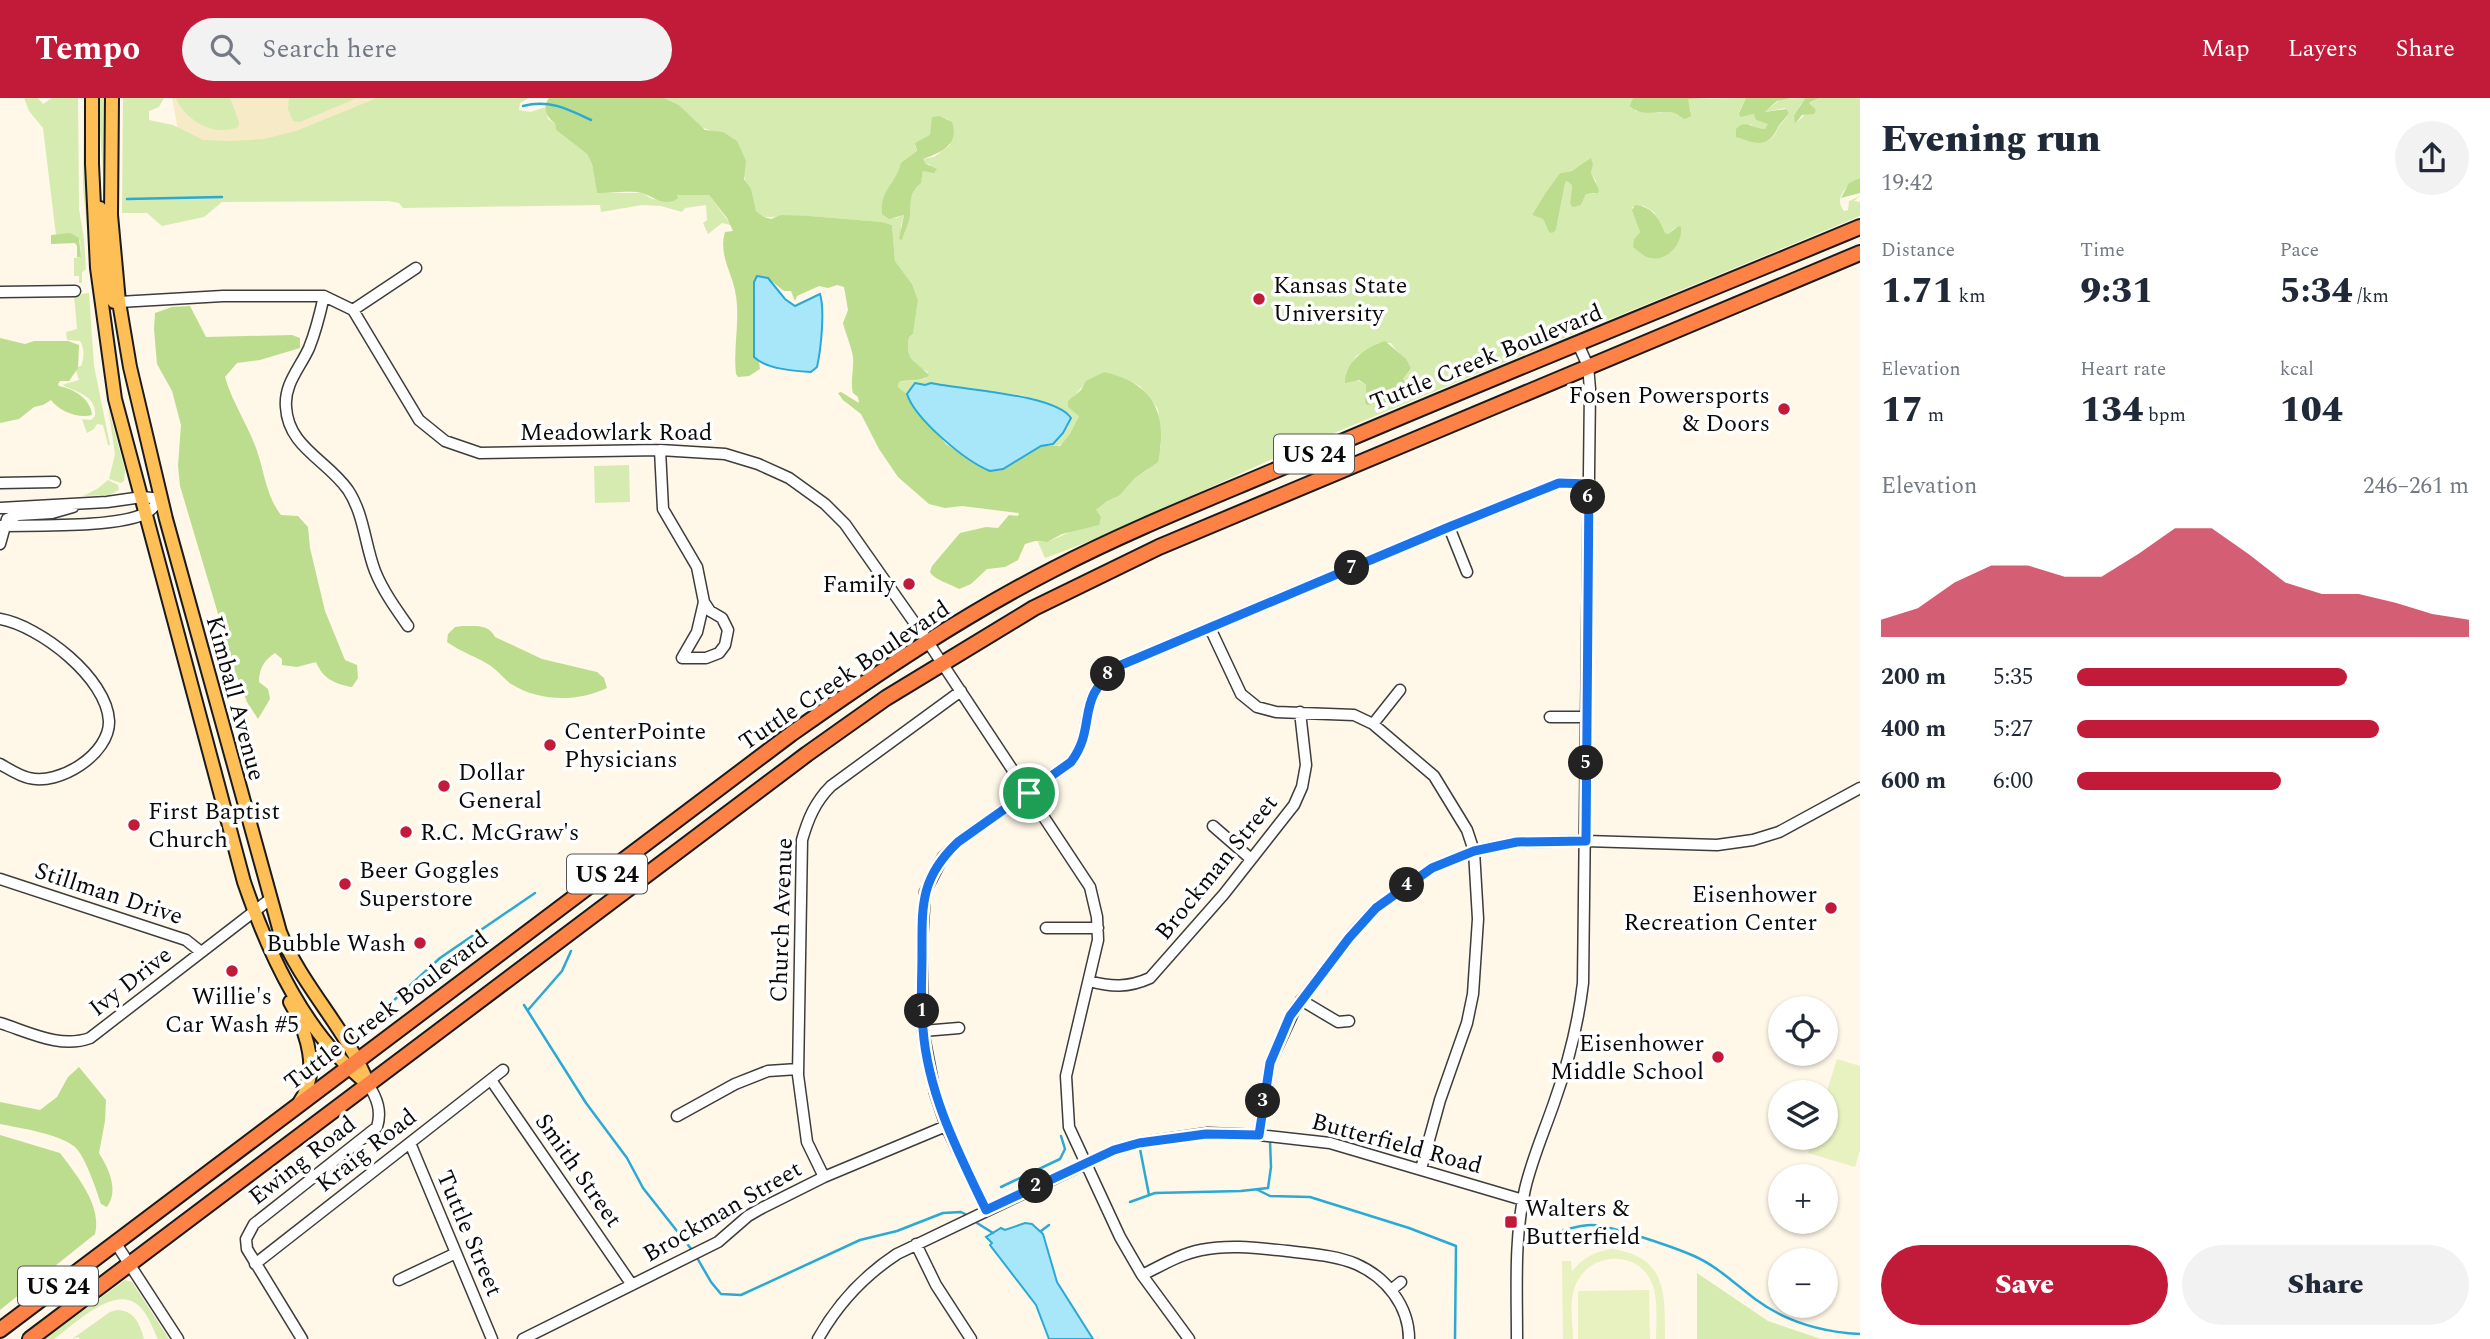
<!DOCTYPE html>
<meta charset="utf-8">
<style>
:root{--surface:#fff;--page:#f2f2f3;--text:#1f2937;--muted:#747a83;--accent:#c21b3a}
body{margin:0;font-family:Spectral,serif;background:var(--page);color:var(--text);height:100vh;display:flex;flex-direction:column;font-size:26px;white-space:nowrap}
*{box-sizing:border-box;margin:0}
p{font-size:23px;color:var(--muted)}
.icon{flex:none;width:38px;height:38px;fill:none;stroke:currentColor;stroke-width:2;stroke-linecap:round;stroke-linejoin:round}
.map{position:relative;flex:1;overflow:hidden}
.details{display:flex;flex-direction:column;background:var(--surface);width:630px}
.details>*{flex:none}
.fabs{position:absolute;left:1768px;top:898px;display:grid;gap:14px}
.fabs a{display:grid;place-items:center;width:70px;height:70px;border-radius:50%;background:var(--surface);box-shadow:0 2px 5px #0004;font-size:35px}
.pin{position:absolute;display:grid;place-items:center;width:60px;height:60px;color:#fff;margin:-30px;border:4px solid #fff;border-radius:50%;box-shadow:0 2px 7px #0007}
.km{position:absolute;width:35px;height:35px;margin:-18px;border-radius:50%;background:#222;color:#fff;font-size:19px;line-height:35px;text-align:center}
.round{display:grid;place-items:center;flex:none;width:74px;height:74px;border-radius:37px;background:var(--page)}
.summary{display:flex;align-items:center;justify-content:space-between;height:119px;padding:0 21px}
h1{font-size:38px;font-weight:800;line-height:52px}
.figures{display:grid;grid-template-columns:repeat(3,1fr);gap:10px;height:119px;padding:7px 21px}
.figures div{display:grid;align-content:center}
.figures b{font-size:35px;font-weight:800}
.figures small{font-size:19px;font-weight:400}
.figures p{font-size:19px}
.chart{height:196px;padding:14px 21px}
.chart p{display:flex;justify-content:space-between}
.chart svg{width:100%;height:126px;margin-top:7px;fill:var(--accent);opacity:.7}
.cta{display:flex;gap:14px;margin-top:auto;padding:14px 21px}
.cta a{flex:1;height:80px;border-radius:42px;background:var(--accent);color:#fff;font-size:28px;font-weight:800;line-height:80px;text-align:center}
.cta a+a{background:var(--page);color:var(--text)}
ul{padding:0 21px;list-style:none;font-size:23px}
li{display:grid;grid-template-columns:112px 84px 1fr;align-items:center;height:52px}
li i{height:18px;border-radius:9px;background:var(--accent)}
header{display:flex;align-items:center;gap:42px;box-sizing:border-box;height:98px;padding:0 35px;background:var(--accent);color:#fff}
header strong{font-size:33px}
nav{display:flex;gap:38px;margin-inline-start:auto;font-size:24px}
.search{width:490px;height:63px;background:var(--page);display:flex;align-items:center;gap:18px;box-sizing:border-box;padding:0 24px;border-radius:38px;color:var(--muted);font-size:26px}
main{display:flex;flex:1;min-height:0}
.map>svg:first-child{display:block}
.farmland{fill:#f6ebc6}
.green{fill:#d6ebaf;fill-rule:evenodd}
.forest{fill:#bcdd8d}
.pitch{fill:#e8f2c1}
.water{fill:#a8e7fa;stroke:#2aa9d6;stroke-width:2}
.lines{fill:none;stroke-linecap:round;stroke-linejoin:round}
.stream{stroke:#2aa9d6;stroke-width:2.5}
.minor-casing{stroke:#3d3d3d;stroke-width:13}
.major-casing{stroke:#1b1b1b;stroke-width:16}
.highway-casing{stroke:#1b1b1b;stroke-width:18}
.minor{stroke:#fff;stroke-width:10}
.major{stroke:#ffbf57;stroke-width:12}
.highway{stroke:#fe8146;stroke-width:14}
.route-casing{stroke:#fff;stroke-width:14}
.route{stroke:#1a73e8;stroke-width:9}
.poi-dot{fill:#c21b3a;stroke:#fff;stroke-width:2.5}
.labels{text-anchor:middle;stroke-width:7;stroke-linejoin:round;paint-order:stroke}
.shield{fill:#fff;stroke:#545454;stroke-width:2}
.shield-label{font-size:23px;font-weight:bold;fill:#0a0a0a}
.poi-label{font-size:24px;fill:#0a0a0a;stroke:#fff;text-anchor:start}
.street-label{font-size:24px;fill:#0a0a0a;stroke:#fff}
</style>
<header>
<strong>Tempo</strong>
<div class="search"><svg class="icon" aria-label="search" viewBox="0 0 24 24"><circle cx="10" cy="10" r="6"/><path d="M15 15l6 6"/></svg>Search here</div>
<nav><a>Map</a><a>Layers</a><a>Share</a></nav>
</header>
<main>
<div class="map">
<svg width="1860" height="1241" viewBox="0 0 1860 1241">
<rect width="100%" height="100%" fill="#fff7e7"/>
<path class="farmland" d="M172,0H380L191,101Z"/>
<path class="green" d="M24,0H38L43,6L52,0H78L79,111L84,141L86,171L82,174V185H79V178H74V160L81,159L80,142L70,136L56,137L43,30L29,13Z
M84,0H87V71L84,73L87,79V131L83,90Z
M98,0H107V92H104Z
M123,0H164L159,9L149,13V22L173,27L203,42L230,43L264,41L296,33L377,0H529L520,5L519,12L531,14L545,9L548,21L555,25L556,32L587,56L592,66L597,95H642L652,101L670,103L676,97H709L731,127L722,125L708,136L703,125L707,122L706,107L685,110L682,114L661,108L642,107L601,114L600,107L403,110L399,105L388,103L222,104L204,119L162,128L147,115H122Z
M176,0H230L239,24L238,29C215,39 185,23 176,0Z
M289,0H357L300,24L293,23L288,11Z
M664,0H1633L1635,13L1659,15L1671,13L1679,18L1691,13L1688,9V1L1746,0L1739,14L1740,18L1754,16L1769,26L1765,31L1759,32L1750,26L1738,40C1757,44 1768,52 1778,30C1781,25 1786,21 1789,15L1785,10L1765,14L1781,1L1805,0L1800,7L1795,26L1813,9L1808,6L1819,0H1860V80C1847,86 1833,100 1844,113L1848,112L1849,103L1860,98L1854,103L1860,104V118C1673,196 1485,272 1298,350C1213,386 1132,429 1045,460L1038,444C1057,445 1072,428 1091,429L1096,412L1107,403L1119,398L1135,380L1147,372L1161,349L1158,311L1140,288L1123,280L1104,274C1089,281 1074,294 1068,309L1079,317C1074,330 1068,346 1054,349L1050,347C1060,341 1071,328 1070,316L1054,307L1021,297L943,288L908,294L907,296L898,289L899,284L925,281L928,274C910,264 906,260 909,239L913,236L918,202L912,186L895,163L892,127L882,124L810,118L764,119L756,113L744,78L717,35L701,29L679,7ZM940,18L949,22L950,47L934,59L923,61L926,66L931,67L923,73L921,84C909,94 911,105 910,118C909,126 904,134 901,142V127L904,117L896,120L882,116C879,93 904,71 917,53L915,48L930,38ZM1582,67H1593L1591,75L1596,83L1595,96H1586L1581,107L1573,108L1570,106L1572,87L1568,82L1565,85L1556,132L1547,130L1543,121L1532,117L1546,94L1560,75L1572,73ZM1644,108L1654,114L1665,135L1668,136L1676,129L1653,160L1642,156L1634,141L1640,134L1632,109ZM1379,245H1391C1397,255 1405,260 1411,270L1403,281L1410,287L1397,301L1372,307L1365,305L1366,287L1346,276L1356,258Z
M89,195L94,268L110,347H108L103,327L97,326L94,331L87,335L82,321L91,322L95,318C97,298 77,294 62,287L79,282L75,270L81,268C84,261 85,250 80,243L67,242L66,234L77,231L74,197L80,198L81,196Z
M108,309L125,372L124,383L121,385L109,381L115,356Z
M629,367L630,404L595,405L594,368Z
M108,382L118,387L119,392L109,397L83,398L97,391Z
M1697,1175L1768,1223L1821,1241H1697Z
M125,1182L132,1184L169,1241H158C153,1231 148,1216 139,1208C115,1185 74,1227 54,1241H44Z
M117,1212C134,1212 140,1226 144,1241H80L78,1239L72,1241L110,1214Z"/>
<path class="forest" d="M549,0H664L679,7L705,32L723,34L737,43L746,63L744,81L751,91L756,113L764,119L771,121L781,117L810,118L882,124L892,127L895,163L912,186L918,202L913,236L909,239C905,265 915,261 929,277C923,284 908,281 899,284L898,289L907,296L917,313L946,346L978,367L1003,371L1041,348H1060L1070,336L1079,318L1068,309V303L1081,292L1086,283L1104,274C1154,285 1168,316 1158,364L1135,380L1119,398L1107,403L1096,412L1101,419L1099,427L1062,436L1047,444L1035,443L1025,446L1018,462L1005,469L987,471L971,486L959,491C951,486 934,482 930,474L932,468L960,435L986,429L998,430L1009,417L1018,418L1019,415L962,408L945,410L929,406L898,379L879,351L861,316L843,302L838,295L841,294L859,305L858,299L853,295C850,284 854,272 853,259C851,247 846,237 843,225L848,212L844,189L837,187L828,190L819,188L797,198L795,203L791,193H784C774,186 769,177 755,180L754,258L759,264L760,271L749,278L738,279L736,276C733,250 740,224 736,198C733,175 718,158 725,134L733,133L727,120L709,97H677L678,100C665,110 654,99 642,95C633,92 608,95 597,95L592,66L587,56L556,32L555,25C546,19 542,10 549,0Z
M1633,0H1711L1688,1L1691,18L1685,21C1680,19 1675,14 1670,14C1657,13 1640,19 1630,8Z
M1746,0H1791L1777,3L1765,14L1786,11L1789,15C1786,20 1781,24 1778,29C1768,51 1757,46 1736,39V31C1746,20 1754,32 1765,31L1768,26L1756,22L1754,16L1740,19L1739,15Z
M1805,0H1819L1809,5L1816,12L1814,16L1802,17L1795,26L1794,18Z
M940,18L952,24C960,47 940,55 923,61L926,66L937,71L934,75L923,73L921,85C909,94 911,105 910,118C909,126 904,134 902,142L899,141L904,117L889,121L882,116C879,93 896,86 901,65L917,53L915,45L930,37L932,19Z
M1591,60L1593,67L1591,75L1599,92L1598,95L1586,96L1581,107L1573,109L1570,106L1572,87L1567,83L1565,85L1556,132L1552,135L1549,134L1543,121L1532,117L1546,94L1560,75L1572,73Z
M1860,80V95L1841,100L1849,85Z
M1635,107C1653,109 1658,119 1665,135L1668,136L1679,128L1681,129C1683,146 1666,166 1647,159C1642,157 1637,152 1633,149L1634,141L1640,134L1632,112Z
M70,135L79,140L81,159H77V148L75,145L51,146V137Z
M190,208L206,239L292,237L300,240V250L260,262L237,265L225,279C232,304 247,325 256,350C264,372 266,398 281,417L298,418L308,429L310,450L325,513L345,562L357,567L358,580L352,589C335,586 323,581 316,564L297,569L282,567V561L275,555C264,562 259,571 259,584L268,591L270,601L258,621L247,604L236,576L180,388L178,368L181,327L172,293L157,266L154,231L155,215L172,209Z
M0,240L25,246L34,243H68L79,247L78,270L69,283H60L58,286L59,288C74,291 91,301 92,317C78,321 59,313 51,302L43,307L34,309L19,321L0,325Z
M1385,243L1406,261L1411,270L1403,281L1412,290C1403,303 1381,306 1367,307L1365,305L1366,287L1359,282L1345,285C1345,263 1366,249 1385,243Z
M463,528C476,528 489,526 495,539L542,561L597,574L604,580L607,590C578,604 540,604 511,586C504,581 498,573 491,568C477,559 461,554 447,544L448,536L455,529Z
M79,969L106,1002L105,1023L99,1055C109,1071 119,1092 107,1109L101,1106C96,1091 86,1060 75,1049C60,1036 20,1030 0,1026V1004L40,1012L57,999L68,979Z
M0,1037L60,1055C77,1078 102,1107 95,1136L0,1212Z"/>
<path class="pitch" d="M1837,961L1860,968V1052L1855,1069L1808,1055L1813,1040H1825V999Z
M1611,1151C1667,1158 1665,1195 1665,1241H1656C1656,1222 1659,1198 1650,1181C1632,1149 1583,1157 1574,1192C1569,1207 1573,1226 1573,1241H1563L1562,1163H1571L1572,1173C1583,1160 1594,1154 1611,1151Z
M1649,1192L1650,1241H1578V1193Z"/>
<path class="water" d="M757,178L768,180L785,201L795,208L820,196C825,212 821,251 817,269L811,274C794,273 766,271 754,259V184Z
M915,285L925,287L931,285C962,292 1055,296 1071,320L1063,335L1053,346L1041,348L1003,371L990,373C965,363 915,321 907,296Z
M1025,1125L1032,1126L1043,1136L1057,1184L1093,1241H1049L1036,1207L990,1147L992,1145L986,1139L1001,1130L1005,1132Z"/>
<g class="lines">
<path class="stream" d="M523,8C549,1 568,11 591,22
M127,101L222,99
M524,907L586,1005L627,1060L643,1090L692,1152
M381,908L392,904L440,860L535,795
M528,912L562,873L571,853
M1140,1051L1149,1097
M1001,1089L1060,1061L1065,1051L1061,1038
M1258,1092L1270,1098L1310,1099L1409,1130L1456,1148L1455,1241
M1130,1104L1155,1095L1241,1093L1268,1090L1271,1069L1270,1043
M977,1125L993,1135
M1041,1133L1049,1127
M1534,1136C1558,1137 1572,1127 1592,1127C1610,1127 1676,1150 1694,1158C1717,1168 1735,1186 1755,1201C1786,1224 1822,1234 1860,1236
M696,1158L711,1184L721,1196L741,1197L860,1142L897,1133L943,1115L961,1114L965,1116"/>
<defs>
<path id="minor" d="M0,194L75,193
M324,198C320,216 316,233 309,250C300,270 284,286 286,309C288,349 327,362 348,392C364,416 365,447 375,473C383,493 396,511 408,528
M119,204L223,198H324L353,212L416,170
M353,212L419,322L445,343L480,355L660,352L725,356L758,366L789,380L825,406L845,426L928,544L1090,789L1097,819L1098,842L1066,978L1069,1029L1120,1139L1142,1177L1189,1241
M660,352L663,411L697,469L704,504L710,513L722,520L728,532L725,547L719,555L706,560H682L697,534L704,504
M0,385L55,384
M0,410L107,404L142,399L161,401
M0,428C34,427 118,430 146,415C151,413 157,405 161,401
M1449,429L1467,474
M0,446L7,421L18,417L52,415L73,409
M0,521C40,528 107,580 109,623C110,656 59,688 29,680C19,678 9,671 0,666
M1210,530L1241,596L1257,609L1276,614L1354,617L1373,626L1434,678L1467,732L1474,753L1478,821L1473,896L1467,925L1440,1002L1421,1071
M1550,619H1586
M1373,626L1400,592
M1213,728L1251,761
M0,781L186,842L201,854
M1046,830H1098
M1089,883C1111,889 1128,890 1150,880L1224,796L1294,707L1302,689L1306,667L1300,614
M1301,902L1338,924L1349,923
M0,925C29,934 60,951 90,940L269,802
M923,933L959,930
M491,982L632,1187
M677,1018L735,986L768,973L798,971
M1259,1037L1270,965L1295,911L1353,835L1376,810L1432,770L1474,753L1517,744L1586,743L1717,747L1753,742L1779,734L1860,690
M410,1045L492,1241
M824,1079L807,1044L798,977L802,742C808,721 815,704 831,688L961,593
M986,1112L946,1028L935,995L923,933L922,843L925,794L943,759L958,744L1071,664C1099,626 1072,600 1121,567L1449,429L1559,385L1589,386
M115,1144L178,1241
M916,1146L936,1187L971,1241
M255,1166L503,972
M1142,1177C1161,1168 1180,1156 1201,1152C1230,1146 1258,1150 1287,1153C1309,1156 1335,1157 1356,1166C1386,1179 1409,1208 1409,1241
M399,1182L456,1155
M1391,1192L1401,1184
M302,1241L247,1151L246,1141L254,1126L377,1029C382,1013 377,1000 368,986
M523,1241L718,1144L748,1118L762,1110L824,1079L946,1028
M818,1241C837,1207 865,1177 897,1156L1114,1052L1139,1045L1208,1035L1259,1037L1330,1045L1523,1102
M1517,1241C1517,1191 1514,1140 1525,1091C1532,1061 1544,1034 1554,1005C1568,966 1578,927 1583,885L1590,291L1588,268L1578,246"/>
<path id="major" d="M92,0V66L97,170L115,301L244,784C269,857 306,938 368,986
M112,0L111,117L119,204L130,269L166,421L280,834C302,889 347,931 368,986
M100,110L109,196L114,204H119
M290,904C307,934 321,975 299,1005"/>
<path id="highway" d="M0,1232L791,636C876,576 962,518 1054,471C1135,429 1221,396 1304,360C1488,281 1675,206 1860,129
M30,1241L807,656L886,600L1034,510L1159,449L1860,155"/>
</defs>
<use href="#minor" class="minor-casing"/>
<use href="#major" class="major-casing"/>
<use href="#highway" class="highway-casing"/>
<use href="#minor" class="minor"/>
<use href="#major" class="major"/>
<use href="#highway" class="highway"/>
</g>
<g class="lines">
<defs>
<path id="route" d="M1559,385L1589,386L1586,743L1517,744L1474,753L1432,770L1376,810L1349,840L1290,918L1270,965L1259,1037L1206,1036L1139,1045L1114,1052L986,1112C958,1054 928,996 923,931C920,906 922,881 922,856C922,807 920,780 958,744L1071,664C1099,626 1072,601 1121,567L1449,429Z"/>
</defs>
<use href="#route" class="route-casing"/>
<use href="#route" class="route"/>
</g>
<g class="poi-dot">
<circle cx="1259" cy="201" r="7"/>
<circle cx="1784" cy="311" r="7"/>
<circle cx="909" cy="486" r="7"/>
<circle cx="550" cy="647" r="7"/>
<circle cx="444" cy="688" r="7"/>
<circle cx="134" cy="727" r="7"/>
<circle cx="406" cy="734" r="7"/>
<circle cx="345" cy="786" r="7"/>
<circle cx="1831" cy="810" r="7"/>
<circle cx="420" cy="845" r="7"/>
<circle cx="232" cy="873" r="7"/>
<circle cx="1718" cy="959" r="7"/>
<rect x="1504" y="1117" width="14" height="14" rx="3.5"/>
</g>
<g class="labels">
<g class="shield">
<rect x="1274" y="336.5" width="80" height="39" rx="5"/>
<rect x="567" y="756.5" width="80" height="39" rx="5"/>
<rect x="18" y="1168.5" width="80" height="39" rx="5"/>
</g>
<g class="shield-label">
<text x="1314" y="364">US 24</text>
<text x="607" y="784">US 24</text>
<text x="58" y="1196">US 24</text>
</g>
<g class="poi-label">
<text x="1273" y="195">Kansas State<tspan x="1273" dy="28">University</tspan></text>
<text x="1770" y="305" text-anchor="end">Fosen Powersports<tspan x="1770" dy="28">&amp; Doors</tspan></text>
<text x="895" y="494" text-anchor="end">Family</text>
<text x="564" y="641">CenterPointe<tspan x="564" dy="28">Physicians</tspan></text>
<text x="458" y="682">Dollar<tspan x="458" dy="28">General</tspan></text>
<text x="148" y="721">First Baptist<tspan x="148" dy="28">Church</tspan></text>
<text x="420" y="742">R.C. McGraw's</text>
<text x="359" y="780">Beer Goggles<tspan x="359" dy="28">Superstore</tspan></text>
<text x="1817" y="804" text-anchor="end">Eisenhower<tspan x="1817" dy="28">Recreation Center</tspan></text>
<text x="406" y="853" text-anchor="end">Bubble Wash</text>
<text x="232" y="906" text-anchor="middle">Willie's<tspan x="232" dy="28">Car Wash #5</tspan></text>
<text x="1704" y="953" text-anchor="end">Eisenhower<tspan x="1704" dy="28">Middle School</tspan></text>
<text x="1525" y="1118">Walters &amp;<tspan x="1525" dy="28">Butterfield</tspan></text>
</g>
<g class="street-label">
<text transform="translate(1486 259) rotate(-22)" y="8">Tuttle Creek Boulevard</text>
<text x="616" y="342">Meadowlark Road</text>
<text transform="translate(844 577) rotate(-34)" y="8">Tuttle Creek Boulevard</text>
<text transform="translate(236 600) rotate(75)" y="8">Kimball Avenue</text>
<text transform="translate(1216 769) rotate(-51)" y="8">Brockman Street</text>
<text transform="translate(109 795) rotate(18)" y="8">Stillman Drive</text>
<text transform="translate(781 822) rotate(-88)" y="8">Church Avenue</text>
<text transform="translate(130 883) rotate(-38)" y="8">Ivy Drive</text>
<text transform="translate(386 912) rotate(-37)" y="8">Tuttle Creek Boulevard</text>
<text transform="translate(1397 1045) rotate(15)" y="8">Butterfield Road</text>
<text transform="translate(366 1052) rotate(-38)" y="8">Kraig Road</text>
<text transform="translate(302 1062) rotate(-38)" y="8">Ewing Road</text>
<text transform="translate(579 1072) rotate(55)" y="8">Smith Street</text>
<text transform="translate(722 1113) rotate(-30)" y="8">Brockman Street</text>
<text transform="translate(470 1135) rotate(67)" y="8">Tuttle Street</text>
</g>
</g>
</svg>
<div class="fabs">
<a><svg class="icon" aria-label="locate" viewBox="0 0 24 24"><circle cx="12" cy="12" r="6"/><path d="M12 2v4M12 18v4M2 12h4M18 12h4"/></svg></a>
<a><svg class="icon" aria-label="layers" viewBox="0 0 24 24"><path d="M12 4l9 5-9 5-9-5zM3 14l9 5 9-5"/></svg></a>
<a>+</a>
<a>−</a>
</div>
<div class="pin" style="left:1029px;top:695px;background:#1e9e55"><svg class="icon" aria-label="arrive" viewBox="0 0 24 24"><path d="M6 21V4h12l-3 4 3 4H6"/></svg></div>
<b class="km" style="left:922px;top:913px">1</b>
<b class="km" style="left:1036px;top:1088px">2</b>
<b class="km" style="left:1263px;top:1003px">3</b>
<b class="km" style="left:1407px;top:787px">4</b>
<b class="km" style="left:1586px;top:665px">5</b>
<b class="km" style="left:1588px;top:399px">6</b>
<b class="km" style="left:1352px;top:470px">7</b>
<b class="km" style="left:1108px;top:576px">8</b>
</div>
<section class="details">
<div class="summary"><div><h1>Evening run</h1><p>19:42</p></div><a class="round"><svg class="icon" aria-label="share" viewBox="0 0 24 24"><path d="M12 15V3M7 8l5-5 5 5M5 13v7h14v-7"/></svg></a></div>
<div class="figures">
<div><p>Distance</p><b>1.71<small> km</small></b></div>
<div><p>Time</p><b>9:31</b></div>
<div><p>Pace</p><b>5:34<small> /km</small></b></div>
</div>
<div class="figures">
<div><p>Elevation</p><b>17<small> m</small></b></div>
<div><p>Heart rate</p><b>134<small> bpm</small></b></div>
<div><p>kcal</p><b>104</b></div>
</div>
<div class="chart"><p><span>Elevation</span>246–261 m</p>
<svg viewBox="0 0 160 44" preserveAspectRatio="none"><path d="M0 44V38L10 34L20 25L30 19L40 19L50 23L60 23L70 15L80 6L90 6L100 15L110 25L120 29L130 29L140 32L150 36L160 38V44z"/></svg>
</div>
<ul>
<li><b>200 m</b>5:35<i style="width:69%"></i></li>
<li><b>400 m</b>5:27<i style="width:77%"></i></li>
<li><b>600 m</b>6:00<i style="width:52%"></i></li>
</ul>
<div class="cta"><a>Save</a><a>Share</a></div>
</section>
</main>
